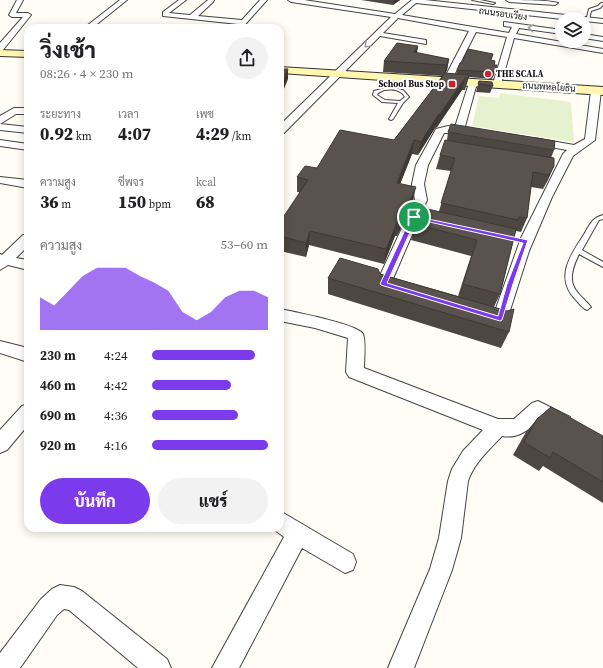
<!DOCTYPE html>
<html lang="th">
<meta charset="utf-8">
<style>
:root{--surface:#fff;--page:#f2f2f2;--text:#202124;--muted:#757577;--accent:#7c3aed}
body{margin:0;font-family:"Source Serif 4",Sarabun,serif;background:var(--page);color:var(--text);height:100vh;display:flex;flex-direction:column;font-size:15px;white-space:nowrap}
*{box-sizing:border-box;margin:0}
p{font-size:13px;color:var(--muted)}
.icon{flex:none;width:22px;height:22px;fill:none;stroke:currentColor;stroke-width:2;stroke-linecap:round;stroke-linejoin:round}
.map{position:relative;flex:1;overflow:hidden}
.side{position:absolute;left:24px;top:24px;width:260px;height:508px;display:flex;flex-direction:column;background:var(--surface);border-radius:12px;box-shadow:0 2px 10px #0003}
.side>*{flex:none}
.buttons{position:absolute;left:555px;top:12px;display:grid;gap:8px}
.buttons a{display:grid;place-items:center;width:36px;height:36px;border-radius:50%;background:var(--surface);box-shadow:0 2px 10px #0003;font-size:20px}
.pin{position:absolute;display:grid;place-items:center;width:34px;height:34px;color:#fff;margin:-17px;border:2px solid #fff;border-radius:50%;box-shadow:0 1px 4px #0007}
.round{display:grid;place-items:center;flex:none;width:42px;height:42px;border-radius:21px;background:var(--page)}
.headline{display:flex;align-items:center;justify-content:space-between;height:68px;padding:0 16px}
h1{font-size:22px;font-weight:800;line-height:30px}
.metrics{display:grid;grid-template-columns:repeat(3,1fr);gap:6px;height:68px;padding:4px 16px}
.metrics div{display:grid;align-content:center}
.metrics b{font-size:17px;font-weight:800}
.metrics small{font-size:11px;font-weight:400}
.metrics p{font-size:11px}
.chart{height:112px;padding:8px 16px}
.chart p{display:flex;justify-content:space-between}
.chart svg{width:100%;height:72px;margin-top:4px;fill:var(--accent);opacity:.7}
.cta{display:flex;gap:8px;margin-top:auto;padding:8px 16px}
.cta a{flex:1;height:46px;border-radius:24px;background:var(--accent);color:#fff;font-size:16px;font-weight:800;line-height:46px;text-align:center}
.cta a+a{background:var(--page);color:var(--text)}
ul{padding:0 16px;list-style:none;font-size:13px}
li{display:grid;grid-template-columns:64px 48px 1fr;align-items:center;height:30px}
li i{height:10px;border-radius:5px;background:var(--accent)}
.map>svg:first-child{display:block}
.pitch{fill:#e6f2cf}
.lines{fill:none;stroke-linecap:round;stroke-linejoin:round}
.service-casing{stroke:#444;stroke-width:2}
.minor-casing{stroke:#444;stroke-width:2}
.secondary-casing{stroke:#333;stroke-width:2}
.service{fill:#fff;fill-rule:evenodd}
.minor{fill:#fff;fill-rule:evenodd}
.secondary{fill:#fff6b0;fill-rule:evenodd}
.wall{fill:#4d4742}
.shaded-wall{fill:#3f3936}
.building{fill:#5a524d;stroke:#3f3936}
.oneway{stroke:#a0a0a0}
.route{fill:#7c3aed;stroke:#fff;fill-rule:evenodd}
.poi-dot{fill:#c4262e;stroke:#fff;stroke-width:1.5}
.labels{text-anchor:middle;stroke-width:4;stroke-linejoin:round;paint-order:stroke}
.far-street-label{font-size:9px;fill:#111;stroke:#fff}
.far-poi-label{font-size:9px;font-weight:bold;fill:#111;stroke:#fff;text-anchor:start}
</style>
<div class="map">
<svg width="603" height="668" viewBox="0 0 603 668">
<rect width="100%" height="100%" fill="#fffdf5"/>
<path class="pitch" d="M500,93L571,102L574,142L472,126L479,96L499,98Z"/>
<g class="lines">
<defs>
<path id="service" d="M472,0H480L495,3L493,4Z
M601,3H603V5L600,8L591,11L589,20L586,21L589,9L598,6Z
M389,87L403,90L409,97L403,103L393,119L391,120L389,119L398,103L382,102L373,95L374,91ZM384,90C392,89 400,89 405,97L400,101L385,100L377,95L378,93Z
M603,215V219L599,220L582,250L603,262V267L579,254C573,267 567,281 578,293C582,298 587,302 591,307L587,310C582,308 579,303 576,300C555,279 569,257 583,236C589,227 591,218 603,215Z"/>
<path id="minor" d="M17,0H23L16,13H28L31,15L3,50H0V43L23,17H12L9,15Z
M120,0H127L92,28H84Z
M179,0H186L169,13L190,15L208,0H214L213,2L198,16L242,20L260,0H267L242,28H234L238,24L163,16V12Z
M288,0H304L395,14L412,0H425L603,19V23L584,21V19H562L416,3L402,15L509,33L512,27L504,26V22L562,30V34L519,28L516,34L603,49V53L514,38L501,84L497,87L493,84L507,37L476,32L451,81L447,84L443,81L469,31L398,18L383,33L426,40V44L380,36L284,133L280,134V125L391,17L291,2Z
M506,0C518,0 549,0 558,3L555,5L509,2Z
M584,34L603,37V41L584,38Z
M473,80L477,83L464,130L459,133H444L428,165L424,184L427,200L392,281L401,283L403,287L401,291L396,292L378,288L376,284L415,200L412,184L416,165L436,129L448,126L455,127L469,83Z
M596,88L601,91L595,140L573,156L552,197L529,251L506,323L500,325L484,319L481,315L484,311L489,309L495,311L521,238L563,154L567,150L534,144L529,141L534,138L574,145L585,139L591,91Z
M14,108H28V114H16L0,124V116Z
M0,124L28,127V133L0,130Z
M0,140L28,144V150L0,146Z
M0,177L28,180V188L0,183Z
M28,234V246L16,258L28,260V270L8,265L0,270V254L2,255L23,235Z
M280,309C294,312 358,324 363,334C366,341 364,360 364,368L498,419H514L532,403L538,401L570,417L572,423L570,429L563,431L540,419C529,430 518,439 502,436C489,450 474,463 468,481L461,538L452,570L414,668H388L430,569L439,538L448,481L452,469L463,451L483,430L349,377L346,372L348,338L315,328L280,321Z
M0,341L28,348V362L0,353Z
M28,404V425L7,450L0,453V430L22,406Z
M280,511L353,554L356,562L353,570L345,573L302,548L239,668H212L284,537L272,528H280Z
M60,585L74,587L82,591L167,659L171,668H138L69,610L64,609L57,615L20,668H0V653L41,599L52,589Z"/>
<path id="secondary" d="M0,50L28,51V57L0,56Z
M280,67L603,87V95L280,73Z"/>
</defs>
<use href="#service" class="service-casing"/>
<use href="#minor" class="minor-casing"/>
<use href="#secondary" class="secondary-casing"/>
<use href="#service" class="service"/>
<use href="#minor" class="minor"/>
<use href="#secondary" class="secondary"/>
</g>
<path class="wall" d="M361,0H400L393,5Z
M418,46L417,53L449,59L447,70L445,73L456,74L457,70L492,60L494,65H497L495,72L492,79L469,77L465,90H462L437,127L435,128L418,155L412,154L400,184L413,201L397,236H395L384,264L309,245L306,257L280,251V236L300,192H297V177L317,168L394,140L443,76L383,72L384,61Z
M479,81L493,86L490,93L476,92Z
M448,132L554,150L551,158L554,166L543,189L531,187L527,218L521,232L516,231L500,294L494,307L509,332L501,348L328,294V278L380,274L458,296L471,256L411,240L415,224L439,211L451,171L436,169L440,155L447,140Z
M537,419L603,436V503L543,466L539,471L513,455L526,432Z"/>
<path class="shaded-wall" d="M394,0H400L393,5Z
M418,46L416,56L414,52Z
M449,59L447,70L444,76L446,65Z
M497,65L495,72L492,79L494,72Z
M288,69V79L280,99V88Z
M465,78L462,90L437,127L435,128L418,155L421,142L438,115Z
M414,140L412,154L395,197L397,183Z
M554,166L548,180L543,189L549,175Z
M416,187L413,201L397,236L399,222Z
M398,221L395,236L384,264L386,249Z
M310,231L309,245L306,257V243Z"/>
<path class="building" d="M397,43L418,46L414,52L449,59L446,65L384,61Z
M468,49L493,54L491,60L495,61L494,65H497L494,72L457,70L460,63H462Z
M280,69H288L280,88Z
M445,73L469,75L468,78H465L440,114L438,115L421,142L414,140L397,183L416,187L399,222L398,221L386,249L310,231L306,243L280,236V222L308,180L297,177L305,166L317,168L340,130L394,140Z
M479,81L492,82L493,86L478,84Z
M451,124L555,141L554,150L448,132Z
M445,140L554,158V166L549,175L533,172L527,218L519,217L518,220L441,203L455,158L440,155Z
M423,208L516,229L500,294L463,284L477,240L415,224Z
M340,258L378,269L380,274L507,311L514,309L509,332L328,278Z
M551,407L603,436V482L553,452L550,458L524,442L537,419Z"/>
<defs><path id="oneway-chevron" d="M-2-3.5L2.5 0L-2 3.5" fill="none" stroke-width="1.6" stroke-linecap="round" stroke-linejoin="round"/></defs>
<g class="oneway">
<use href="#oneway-chevron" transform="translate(531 28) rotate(-172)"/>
<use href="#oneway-chevron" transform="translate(367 45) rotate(137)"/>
</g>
<path class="route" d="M414,216L528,240L513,284L502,320L500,321L381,285L380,284L411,217ZM416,219L523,243L507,284L498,316L387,283Z"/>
<g class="poi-dot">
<circle cx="488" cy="74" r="4"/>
<rect x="448" y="80" width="8" height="8" rx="2"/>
</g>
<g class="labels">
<g class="far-street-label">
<text transform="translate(503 14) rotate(8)" y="3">ถนนรอบเวียง</text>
<text transform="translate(549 87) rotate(4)" y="3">ถนนพหลโยธิน</text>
</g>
<g class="far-poi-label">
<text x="496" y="77">THE SCALA</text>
<text x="444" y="87" text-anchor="end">School Bus Stop</text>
</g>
</g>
</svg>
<div class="buttons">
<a><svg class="icon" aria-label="layers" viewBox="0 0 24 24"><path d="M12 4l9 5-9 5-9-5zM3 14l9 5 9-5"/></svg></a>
</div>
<div class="pin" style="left:414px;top:217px;background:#1e9e55"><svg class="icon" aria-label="arrive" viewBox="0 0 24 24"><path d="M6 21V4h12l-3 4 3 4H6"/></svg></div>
<section class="side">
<div class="headline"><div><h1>วิ่งเช้า</h1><p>08:26 · 4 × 230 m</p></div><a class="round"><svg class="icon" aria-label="share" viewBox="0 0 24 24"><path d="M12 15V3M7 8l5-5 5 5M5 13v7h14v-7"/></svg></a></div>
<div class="metrics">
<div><p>ระยะทาง</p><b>0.92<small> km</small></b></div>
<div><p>เวลา</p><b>4:07</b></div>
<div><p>เพซ</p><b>4:29<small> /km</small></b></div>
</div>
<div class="metrics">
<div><p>ความสูง</p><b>36<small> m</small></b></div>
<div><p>ชีพจร</p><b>150<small> bpm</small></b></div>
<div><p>kcal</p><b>68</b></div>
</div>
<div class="chart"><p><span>ความสูง</span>53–60 m</p>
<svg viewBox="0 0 160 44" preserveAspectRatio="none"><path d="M0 44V24L10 29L20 20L30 11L40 6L50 6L60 6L70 11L80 15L90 20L100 33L110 38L120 33L130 24L140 20L150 20L160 24V44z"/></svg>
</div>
<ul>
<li><b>230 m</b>4:24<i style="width:89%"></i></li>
<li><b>460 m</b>4:42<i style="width:68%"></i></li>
<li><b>690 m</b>4:36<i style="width:74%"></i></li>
<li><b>920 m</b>4:16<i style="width:100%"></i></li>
</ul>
<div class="cta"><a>บันทึก</a><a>แชร์</a></div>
</section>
</div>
